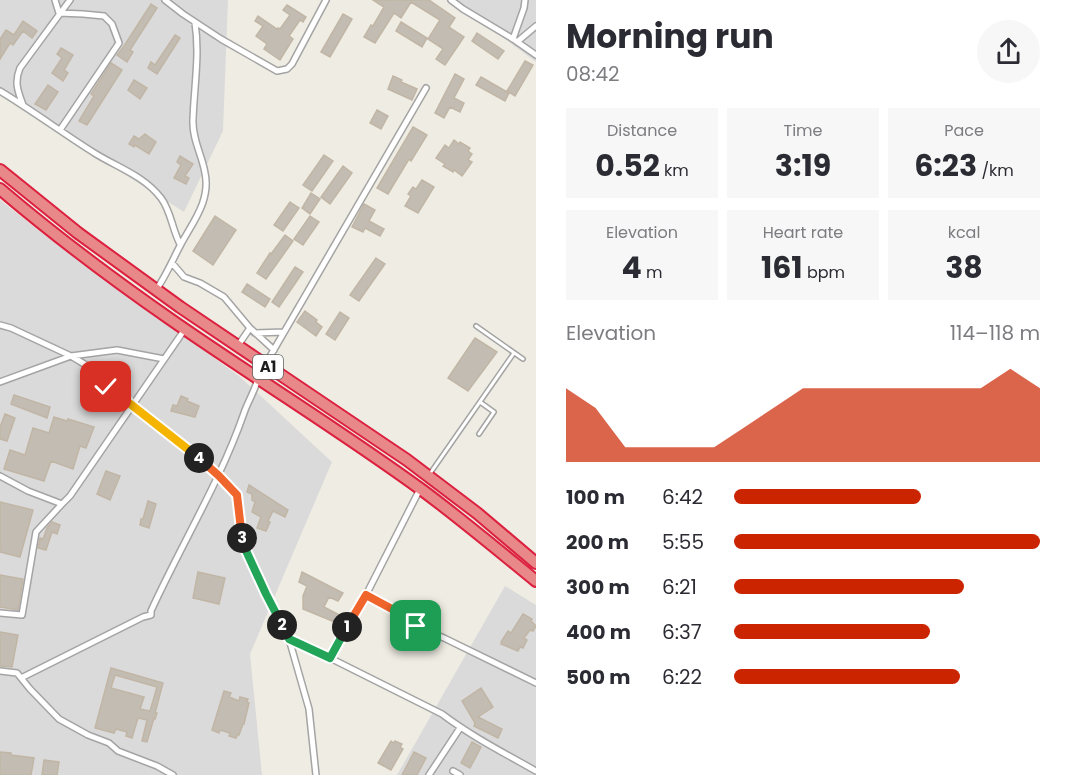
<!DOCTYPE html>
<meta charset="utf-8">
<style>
:root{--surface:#fff;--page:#f7f7f7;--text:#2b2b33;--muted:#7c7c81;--accent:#cb2400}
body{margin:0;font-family:Poppins,sans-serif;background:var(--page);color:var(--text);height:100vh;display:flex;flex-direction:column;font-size:22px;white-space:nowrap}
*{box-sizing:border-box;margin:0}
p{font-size:20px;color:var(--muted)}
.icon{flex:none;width:33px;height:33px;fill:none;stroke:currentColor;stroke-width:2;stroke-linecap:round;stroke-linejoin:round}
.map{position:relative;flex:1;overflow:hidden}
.drawer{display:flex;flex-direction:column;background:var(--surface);width:534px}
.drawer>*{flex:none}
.pin{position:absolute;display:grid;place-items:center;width:51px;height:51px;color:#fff;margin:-26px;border-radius:12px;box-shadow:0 3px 9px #0006}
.km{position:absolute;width:30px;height:30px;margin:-15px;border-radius:50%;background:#222;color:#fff;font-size:16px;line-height:30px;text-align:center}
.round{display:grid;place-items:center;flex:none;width:63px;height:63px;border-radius:32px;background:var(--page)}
.head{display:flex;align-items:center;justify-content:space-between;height:102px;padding:0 30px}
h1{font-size:33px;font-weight:700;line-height:45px}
.metrics{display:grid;grid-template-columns:repeat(3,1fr);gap:9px;height:102px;padding:6px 30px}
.metrics div{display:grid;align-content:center;border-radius:0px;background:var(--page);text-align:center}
.metrics b{font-size:30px;font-weight:700}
.metrics small{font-size:16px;font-weight:400}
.metrics p{font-size:16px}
.chart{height:168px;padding:12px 30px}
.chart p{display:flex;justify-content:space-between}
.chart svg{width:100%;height:108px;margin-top:6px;fill:var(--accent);opacity:.7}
ul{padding:0 30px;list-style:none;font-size:20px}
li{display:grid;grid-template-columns:96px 72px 1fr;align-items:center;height:45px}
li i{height:15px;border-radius:8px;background:var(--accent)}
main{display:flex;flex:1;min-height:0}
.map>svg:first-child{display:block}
.residential{fill:#dbdada}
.building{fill:#c3bcb2;stroke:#c1b6a5;stroke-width:1.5;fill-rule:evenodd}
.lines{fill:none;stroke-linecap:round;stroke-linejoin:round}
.lane-casing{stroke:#a4a4a4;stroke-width:6}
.street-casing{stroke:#a4a4a4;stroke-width:8}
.highway-casing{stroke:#dc203f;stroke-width:14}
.lane{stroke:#fff;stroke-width:3}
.street{stroke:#fff;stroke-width:5}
.highway{stroke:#e88889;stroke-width:10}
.split-1-casing{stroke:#fff;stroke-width:12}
.split-2-casing{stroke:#fff;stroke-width:12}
.split-3-casing{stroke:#fff;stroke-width:12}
.split-4-casing{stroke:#fff;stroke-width:12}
.split-5-casing{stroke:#fff;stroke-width:12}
.split-6-casing{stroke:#fff;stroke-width:12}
.split-1{stroke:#f0652b;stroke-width:8}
.split-2{stroke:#22a559;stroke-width:8}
.split-3{stroke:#22a559;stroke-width:8}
.split-4{stroke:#f0652b;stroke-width:8}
.split-5{stroke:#f5b400;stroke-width:8}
.split-6{stroke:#f5b400;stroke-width:8}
.labels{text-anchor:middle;stroke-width:6;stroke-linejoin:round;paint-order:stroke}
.shield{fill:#fff;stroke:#616161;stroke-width:1.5}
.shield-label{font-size:15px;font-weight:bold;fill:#1d1d1d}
</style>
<main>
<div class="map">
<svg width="536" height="775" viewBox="0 0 536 775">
<rect width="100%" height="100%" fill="#efede3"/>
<path class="residential" d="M0,0H228L223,131L184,212L64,136L0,87Z
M452,0H536V62Z
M0,200L56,244L239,376L332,462L250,654L262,775H0Z
M505,586L536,605V775H397Z"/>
<path class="building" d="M373,0H429L455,18L449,27L464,37L445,65L436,59L443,49L428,39L440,20L411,2L401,18L394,13L375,43L364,37L371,25L373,26L384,7Z
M151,4L157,8L130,50L133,52L127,62L117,55L124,46Z
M287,5L306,17L303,22L300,20L289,36L293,39L280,60L264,49L267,44L256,36L263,26L255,21L258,16L277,29L278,28L280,29L290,15L283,10Z
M343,14L352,19L330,57L321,52Z
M23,21L37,31L32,38L23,31L13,45L10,43L0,59V39L6,30L14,35Z
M401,22L427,38L422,47L396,31Z
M477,33L504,51L498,59L472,41Z
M175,35L180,38L157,74L148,68L151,62L155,65Z
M61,48L73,55L64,70L68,73L63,81L52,73L62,58L57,54Z
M525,61L533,65L515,96L507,91Z
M111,63L122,70L87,125L79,121L94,96L91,94Z
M455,74L464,79L454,98L464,103L460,112L450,107L444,118L435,113Z
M393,76L402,80L401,82L417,89L412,100L388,89Z
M481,77L509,93L505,101L476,85Z
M134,80L147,88L140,99L128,90Z
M48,85L58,92L46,110L35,104Z
M377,110L388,116L381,129L370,123Z
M413,127L427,135L411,161L409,159L388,194L377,188Z
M145,134L156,142L149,154L135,145L134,147L129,144L134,136L139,139Z
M454,140L459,144L460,142L470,148L468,151L472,154L468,160L472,162L462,176L454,170L453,172L443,166L445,164L436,158L445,145L449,148Z
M324,155L333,161L312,191L303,185Z
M180,156L193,164L185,176L189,178L186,184L174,178L181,165L177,162Z
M343,166L352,173L330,204L321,197Z
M422,180L434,187L418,213L405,206L411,196L408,194L413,187L416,189Z
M311,193L320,199L310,214L302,208Z
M290,202L299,208L283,231L274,225Z
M364,204L375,210L369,221L384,229L380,236L365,228L363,232L352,227Z
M215,216L236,230L213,265L193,251Z
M310,216L319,222L303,245L294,239Z
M285,235L293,241L266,279L257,273L270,253L271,254Z
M376,258L385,264L359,301L350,295Z
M295,267L303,272L279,307L272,302Z
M247,284L270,299L265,307L242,292Z
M305,311L317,320L316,322L322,327L316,336L297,322Z
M340,312L349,318L335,340L326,334Z
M475,338L497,352L468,391L448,378Z
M14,395L50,407L47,418L11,404Z
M181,396L188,399L187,401L199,406L195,417L171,411L173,405L177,406Z
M5,414L15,418L7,441L0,439V427Z
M54,417L67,421L68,419L94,427L86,448L80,446L73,469L51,461L44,481L4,469L10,450L25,455L33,428L49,433Z
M106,471L120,476L110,500L97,494Z
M249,485L288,510L285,517L273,511L268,521L270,522L266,531L257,528L261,517L252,512L255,502L252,500V494L247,492Z
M148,501L156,504L149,528L140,525L141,519H143Z
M0,502L33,510L20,557L0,552Z
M52,522L60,525L57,534L52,532L46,550L38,548L40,538L43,539L47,528Z
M198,572L225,578L219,604L193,598Z
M302,572L343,593L338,601L329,597L324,607L347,619L342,625L303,609V596L307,586L299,582Z
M0,575L23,579L18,610L0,607Z
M523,614L532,619L531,621L536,626L533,631L530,630L524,638L527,640L523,648L520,647L518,651L501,644L502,643L501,642L508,631L511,633Z
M0,632L18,635L12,667L0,666Z
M111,668L163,683L155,713H157L155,719L154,718L147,742L142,741L147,720L138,718L132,738L126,736L127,732L116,729L114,733L95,728ZM115,675L157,687L150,711L140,709L144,697L111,688Z
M481,688L493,707L478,717L502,729L498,738L474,726L475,723L462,701Z
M224,691L231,693L229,697L239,701L240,697L248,699L247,702L249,703L244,724H243L239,735L238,734L236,738L229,736L230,733L220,730L219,733L212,730Z
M391,741L394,743L395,741L402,744L400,747L403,749L391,770L378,763Z
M472,742L481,747L470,768L461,763Z
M0,752L11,753V755L34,758L31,775H0Z
M414,752L426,758L417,775H402Z
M44,760L59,762L57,775H42Z"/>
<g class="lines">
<defs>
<path id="lane" d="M476,326L523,359
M479,434L494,412L480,402
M429,475L514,353"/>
<path id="street" d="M55,0L59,13
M165,0L183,14L221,39L277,71L287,69L292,64L326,0
M451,0L463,9L513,39
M525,0L524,8L513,39L536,55
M59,13L83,14L104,16L112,24L119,43L60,130
M517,42L536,26
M0,91C33,111 64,134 96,154C119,168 144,176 161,198C171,211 172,229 180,244
M23,105C18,92 14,82 20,68L70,0
M172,263L184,277L200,283L224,297L250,328L237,347
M156,290C166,276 172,261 180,246C192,223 211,201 205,173C202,155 192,139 193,120C194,87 200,55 195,23
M0,325L11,328L71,356L117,350L164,359
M250,328L274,350
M255,333L284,332
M265,365L426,88
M0,382L71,356L86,365L106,387L134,406L187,447L219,475L237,495L242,542L289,639L290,638L442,714C471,736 504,753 536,771
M0,476L28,491L62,504L70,496L185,329
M366,595L392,609L416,626L444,638L536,683
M0,613L22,615L36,532L62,504
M289,639L309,709L316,775
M330,658L366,595L420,489
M0,671L17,673L30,689L59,719L88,735L109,743L118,751L157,766L173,775
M21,678L143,617L151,615V611C181,545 220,482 244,413C248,401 255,391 258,378
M453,771L460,775
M429,775L460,728"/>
<path id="highway" d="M0,170L78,233L180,307L407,460L477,513L536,563
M0,189C54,235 111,278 170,319C253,377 340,430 422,490C461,519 498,550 536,581"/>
</defs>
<use href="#lane" class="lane-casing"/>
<use href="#street" class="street-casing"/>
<use href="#highway" class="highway-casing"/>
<use href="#lane" class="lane"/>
<use href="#street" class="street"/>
<use href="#highway" class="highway"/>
</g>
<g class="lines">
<defs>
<path id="split-1" d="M347,627L366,595L392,609L416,626"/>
<path id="split-2" d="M282,625L289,639L330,658L347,627"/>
<path id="split-3" d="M242,538V542L266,594L282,625"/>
<path id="split-4" d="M199,458L219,476L237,495L242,538"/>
<path id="split-5" d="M124,399L199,458"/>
<path id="split-6" d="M106,387L124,399"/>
</defs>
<use href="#split-1" class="split-1-casing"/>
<use href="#split-2" class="split-2-casing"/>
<use href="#split-3" class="split-3-casing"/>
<use href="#split-4" class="split-4-casing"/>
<use href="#split-5" class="split-5-casing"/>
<use href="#split-6" class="split-6-casing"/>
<use href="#split-1" class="split-1"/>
<use href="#split-2" class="split-2"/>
<use href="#split-3" class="split-3"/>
<use href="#split-4" class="split-4"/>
<use href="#split-5" class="split-5"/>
<use href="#split-6" class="split-6"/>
</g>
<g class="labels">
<rect class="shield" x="253" y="355" width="30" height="24" rx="4.5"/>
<g class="shield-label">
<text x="268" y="372">A1</text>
</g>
</g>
</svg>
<div class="pin" style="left:416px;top:626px;background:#1e9e55"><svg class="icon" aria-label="arrive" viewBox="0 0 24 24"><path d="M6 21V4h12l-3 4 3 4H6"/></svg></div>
<div class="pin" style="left:106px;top:387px;background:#d93025"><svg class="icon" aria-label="check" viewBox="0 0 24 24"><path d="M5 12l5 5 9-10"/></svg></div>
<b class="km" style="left:347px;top:627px">1</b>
<b class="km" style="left:282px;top:625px">2</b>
<b class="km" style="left:242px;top:538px">3</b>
<b class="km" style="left:199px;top:458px">4</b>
</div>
<section class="drawer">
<div class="head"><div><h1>Morning run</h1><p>08:42</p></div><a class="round"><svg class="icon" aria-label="share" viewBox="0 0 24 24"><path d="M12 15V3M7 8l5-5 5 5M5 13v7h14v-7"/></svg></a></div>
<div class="metrics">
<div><p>Distance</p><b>0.52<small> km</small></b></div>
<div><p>Time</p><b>3:19</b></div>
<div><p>Pace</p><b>6:23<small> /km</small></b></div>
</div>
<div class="metrics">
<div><p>Elevation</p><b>4<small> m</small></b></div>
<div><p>Heart rate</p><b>161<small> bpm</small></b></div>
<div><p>kcal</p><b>38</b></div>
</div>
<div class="chart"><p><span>Elevation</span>114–118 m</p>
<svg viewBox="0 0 160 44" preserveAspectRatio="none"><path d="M0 44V14L10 22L20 38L30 38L40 38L50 38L60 30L70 22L80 14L90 14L100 14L110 14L120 14L130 14L140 14L150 6L160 14V44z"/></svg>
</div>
<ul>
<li><b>100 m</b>6:42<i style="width:61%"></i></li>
<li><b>200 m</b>5:55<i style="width:100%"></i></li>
<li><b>300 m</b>6:21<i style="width:75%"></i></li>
<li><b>400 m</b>6:37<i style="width:64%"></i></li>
<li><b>500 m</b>6:22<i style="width:74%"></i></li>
</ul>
</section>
</main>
